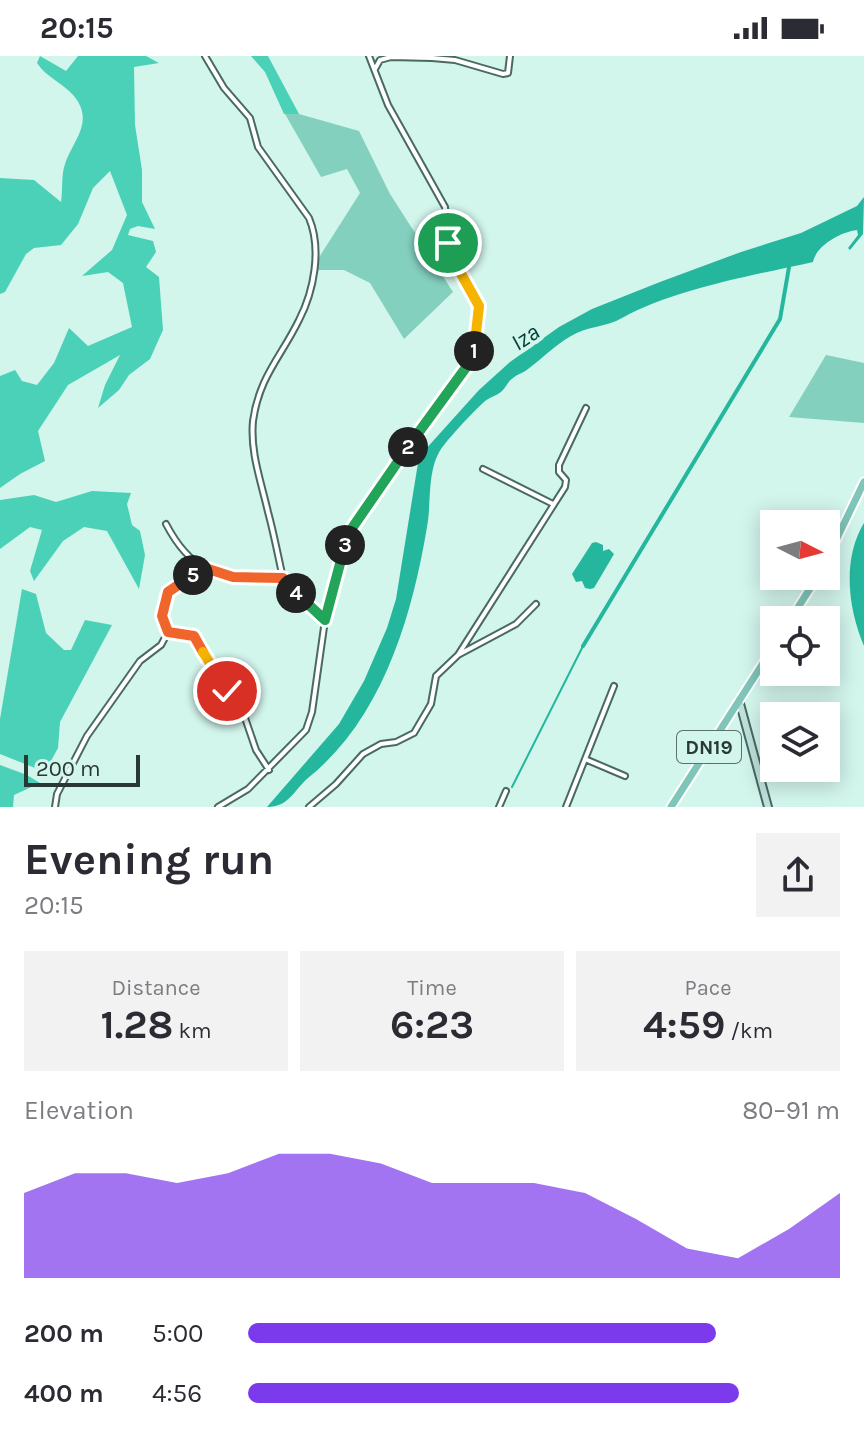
<!DOCTYPE html>
<meta charset="utf-8">
<style>
:root{--surface:#fff;--page:#f2f2f3;--text:#2b2b33;--muted:#7c7c81;--accent:#7c3aed}
body{margin:0;font-family:Karla,sans-serif;background:var(--page);color:var(--text);height:100vh;display:flex;flex-direction:column;font-size:30px;white-space:nowrap}
*{box-sizing:border-box;margin:0}
p{font-size:26px;color:var(--muted)}
.icon{flex:none;width:44px;height:44px;fill:none;stroke:currentColor;stroke-width:2;stroke-linecap:round;stroke-linejoin:round}
.map{position:relative;height:751px;overflow:hidden}
.details{display:flex;flex-direction:column;background:var(--surface);flex:1}
.details>*{flex:none}
.needle{width:52px;rotate:96deg}
.tools{position:absolute;left:760px;top:454px;display:grid;gap:16px}
.tools a{display:grid;place-items:center;width:80px;height:80px;border-radius:0px;background:var(--surface);box-shadow:0 4px 20px #0003;font-size:40px}
.scale{position:absolute;left:24px;bottom:20px;width:116px;box-sizing:border-box;padding-left:8px;border:4px solid #2a3834;border-top:0;font-size:22px;line-height:28px;white-space:nowrap;color:#2a3834;-webkit-text-stroke:6px #d2f5ec;paint-order:stroke}
.pin{position:absolute;display:grid;place-items:center;width:68px;height:68px;color:#fff;margin:-34px;border:4px solid #fff;border-radius:50%;box-shadow:0 2px 8px #0007}
.km{position:absolute;width:40px;height:40px;margin:-20px;border-radius:50%;background:#222;color:#fff;font-size:22px;line-height:40px;text-align:center}
.round{display:grid;place-items:center;flex:none;width:84px;height:84px;border-radius:0px;background:var(--page)}
.head{display:flex;align-items:center;justify-content:space-between;height:136px;padding:0 24px}
h1{font-size:44px;font-weight:700;line-height:60px}
.stats{display:grid;grid-template-columns:repeat(3,1fr);gap:12px;height:136px;padding:8px 24px}
.stats div{display:grid;align-content:center;border-radius:0px;background:var(--page);text-align:center}
.stats b{font-size:40px;font-weight:700}
.stats small{font-size:22px;font-weight:400}
.stats p{font-size:22px}
.chart{height:224px;padding:16px 24px}
.chart p{display:flex;justify-content:space-between}
.chart svg{width:100%;height:144px;margin-top:8px;fill:var(--accent);opacity:.7}
ul{padding:0 24px;list-style:none;font-size:26px}
li{display:grid;grid-template-columns:128px 96px 1fr;align-items:center;height:60px}
li i{height:20px;border-radius:10px;background:var(--accent)}
.status{display:flex;justify-content:space-between;align-items:center;height:56px;padding:0 40px;background:var(--surface);direction:ltr}
.status svg{height:22px;fill:currentColor}
.map>svg:first-child{display:block}
.green{fill:#84d0bf}
.forest{fill:#4bd1b8}
.water{fill:#25b69e}
.lines{fill:none;stroke-linecap:round;stroke-linejoin:round}
.stream{stroke:#25b69e;stroke-width:2}
.canal{stroke:#25b69e;stroke-width:4}
.street-casing{stroke:#496961;stroke-width:8}
.secondary-casing{stroke:#496961;stroke-width:10}
.primary-casing{stroke:#fff;stroke-width:11}
.street{stroke:#fff;stroke-width:4}
.secondary{stroke:#bfe2dc;stroke-width:6}
.primary{stroke:#7fc5b9;stroke-width:7}
.split-1-casing{stroke:#fff;stroke-width:16}
.split-2-casing{stroke:#fff;stroke-width:16}
.split-3-casing{stroke:#fff;stroke-width:16}
.split-4-casing{stroke:#fff;stroke-width:16}
.split-5-casing{stroke:#fff;stroke-width:16}
.split-6-casing{stroke:#fff;stroke-width:16}
.split-7-casing{stroke:#fff;stroke-width:16}
.split-1{stroke:#f5b400;stroke-width:10}
.split-2{stroke:#22a559;stroke-width:10}
.split-3{stroke:#22a559;stroke-width:10}
.split-4{stroke:#22a559;stroke-width:10}
.split-5{stroke:#f0652b;stroke-width:10}
.split-6{stroke:#f0652b;stroke-width:10}
.split-7{stroke:#f5b400;stroke-width:10}
.labels{text-anchor:middle;stroke-width:8;stroke-linejoin:round;paint-order:stroke}
.shield{fill:#d2f5ec;stroke:#5c716b;stroke-width:2}
.shield-label{font-size:20px;font-weight:bold;fill:#2a3834}
.water-label{font-size:24px;font-style:italic;fill:#034137;stroke:#d2f5ec}
</style>
<div class="status"><b>20:15</b><svg viewBox="0 0 49 12"><path d="M0 12V9h3v3zM5 12V6h3v6zM10 12V3h3v9zM15 12V0h3v12zM26 1h20v11H26zM47 4h2v5h-2z"/></svg></div>
<div class="map">
<svg width="864" height="751" viewBox="0 0 864 751">
<rect width="100%" height="100%" fill="#d2f5ec"/>
<path class="green" d="M285,58H299L359,75L390,138L453,236L404,283L370,227L344,214H311L360,137L347,113L321,121Z
M826,299L864,307V367L789,361Z"/>
<path class="forest" d="M40,0L66,15L78,0H146L159,7L134,11L135,69L142,114V146L155,173L138,170L130,173L128,179L153,185L156,196L146,211L159,221L163,274L150,303L129,319L119,334L98,352L105,329L120,299L68,329L38,375L45,405L20,418L0,432V320L15,314L22,325L37,329L54,307L69,272L88,290L132,271L123,227L108,216L82,220L112,194L127,159L110,115L93,132L78,168L61,189L34,192L26,198L5,236L0,238V122L34,124L61,146C63,134 61,119 65,108C73,84 95,66 74,40C63,27 47,22 37,7Z
M251,0H268L299,58H284L265,16Z
M92,435L131,437L127,448L132,469L140,475L145,499L139,533L107,475L84,471L63,485L34,525L30,515L42,474L30,471L0,493V444L34,439L56,446Z
M22,533L36,538L46,577L64,594H71L85,564L112,569L60,666L58,692L45,716L0,698V663Z
M0,709L27,719L40,727L14,739L13,751H0Z"/>
<path class="water" d="M864,141L863,178L850,194L848,192L858,179L857,174C840,176 816,190 813,206C755,219 674,233 622,262C607,271 587,270 571,280C555,289 543,302 528,313C524,317 517,318 513,322C507,326 506,332 501,336C496,340 490,341 485,345C471,358 456,374 444,389C426,411 432,445 427,471C412,561 382,663 308,722C294,734 289,751 267,751L339,668L364,625L387,572L396,543L418,407L424,395L479,334L510,306L559,271L592,253L660,226L741,196L801,177L857,150Z
M864,467V590C848,553 842,503 864,467Z
M596,486L603,489V495L609,493L614,498L594,532L590,533L585,532L582,525L576,526L572,518L592,487Z"/>
<g class="lines">
<path class="stream" d="M512,731L583,590"/>
<path class="canal" d="M583,590L780,263L789,211"/>
<defs>
<path id="street" d="M205,0L224,32L250,62L258,91L309,162C322,193 314,235 299,264C281,301 259,321 253,365C250,396 261,425 268,456C274,478 278,500 283,522
M375,13L380,4L391,1L432,2L455,4L503,18L508,17L510,0
M483,413L553,448
M166,468C197,527 225,517 283,522L325,564
M199,510C180,535 149,537 168,576L194,580L244,659L256,694L269,714
M458,599L565,431L566,424L559,416V409L586,352
M585,703L625,720
M55,751L57,738L87,680L140,605L161,589L168,576
M218,751L248,733L306,674L312,656L325,564L348,478L470,306L477,277L479,250L449,196L445,151L388,49L369,0
M309,751L336,728L363,698L381,688L396,686L414,677L431,648L436,620L458,599L516,568L536,548
M499,751L506,735
M566,751L614,630"/>
<path id="secondary" d="M739,644L768,751"/>
<path id="primary" d="M826,505L864,426
M790,564L818,520
M671,751L774,590"/>
</defs>
<use href="#street" class="street-casing"/>
<use href="#secondary" class="secondary-casing"/>
<use href="#primary" class="primary-casing"/>
<use href="#street" class="street"/>
<use href="#secondary" class="secondary"/>
<use href="#primary" class="primary"/>
</g>
<g class="lines">
<defs>
<path id="split-1" d="M448,187L449,196L479,250L474,295"/>
<path id="split-2" d="M408,391L470,306L474,295"/>
<path id="split-3" d="M345,489L348,478L408,391"/>
<path id="split-4" d="M296,537L325,564L345,489"/>
<path id="split-5" d="M193,519L199,510L233,521L283,522L296,537"/>
<path id="split-6" d="M193,519L168,536L162,560L168,576L194,580L203,596"/>
<path id="split-7" d="M203,596L227,635"/>
</defs>
<use href="#split-1" class="split-1-casing"/>
<use href="#split-2" class="split-2-casing"/>
<use href="#split-3" class="split-3-casing"/>
<use href="#split-4" class="split-4-casing"/>
<use href="#split-5" class="split-5-casing"/>
<use href="#split-6" class="split-6-casing"/>
<use href="#split-7" class="split-7-casing"/>
<use href="#split-1" class="split-1"/>
<use href="#split-2" class="split-2"/>
<use href="#split-3" class="split-3"/>
<use href="#split-4" class="split-4"/>
<use href="#split-5" class="split-5"/>
<use href="#split-6" class="split-6"/>
<use href="#split-7" class="split-7"/>
</g>
<g class="labels">
<rect class="shield" x="677" y="675" width="64" height="32" rx="6"/>
<g class="shield-label">
<text x="709" y="698">DN19</text>
</g>
<g class="water-label">
<text transform="translate(525 281) rotate(-34)" y="8">Iza</text>
</g>
</g>
</svg>
<div class="tools">
<a><svg class="needle" viewBox="-14 -14 28 28"><path d="M0-13l5 13h-10z" fill="#e53935"/><path d="M0 13l5-13h-10z" fill="#7c7c81"/></svg></a>
<a><svg class="icon" aria-label="locate" viewBox="0 0 24 24"><circle cx="12" cy="12" r="6"/><path d="M12 2v4M12 18v4M2 12h4M18 12h4"/></svg></a>
<a><svg class="icon" aria-label="layers" viewBox="0 0 24 24"><path d="M12 4l9 5-9 5-9-5zM3 14l9 5 9-5"/></svg></a>
</div>
<div class="scale">200 m</div>
<div class="pin" style="left:448px;top:187px;background:#1e9e55"><svg class="icon" aria-label="arrive" viewBox="0 0 24 24"><path d="M6 21V4h12l-3 4 3 4H6"/></svg></div>
<div class="pin" style="left:227px;top:635px;background:#d93025"><svg class="icon" aria-label="check" viewBox="0 0 24 24"><path d="M5 12l5 5 9-10"/></svg></div>
<b class="km" style="left:474px;top:295px">1</b>
<b class="km" style="left:408px;top:391px">2</b>
<b class="km" style="left:345px;top:489px">3</b>
<b class="km" style="left:296px;top:537px">4</b>
<b class="km" style="left:193px;top:519px">5</b>
</div>
<section class="details">
<div class="head"><div><h1>Evening run</h1><p>20:15</p></div><a class="round"><svg class="icon" aria-label="share" viewBox="0 0 24 24"><path d="M12 15V3M7 8l5-5 5 5M5 13v7h14v-7"/></svg></a></div>
<div class="stats">
<div><p>Distance</p><b>1.28<small> km</small></b></div>
<div><p>Time</p><b>6:23</b></div>
<div><p>Pace</p><b>4:59<small> /km</small></b></div>
</div>
<div class="chart"><p><span>Elevation</span>80–91 m</p>
<svg viewBox="0 0 160 44" preserveAspectRatio="none"><path d="M0 44V18L10 12L20 12L30 15L40 12L50 6L60 6L70 9L80 15L90 15L100 15L110 18L120 26L130 35L140 38L150 29L160 18V44z"/></svg>
</div>
<ul>
<li><b>200 m</b>5:00<i style="width:79%"></i></li>
<li><b>400 m</b>4:56<i style="width:83%"></i></li>
</ul>
</section>
